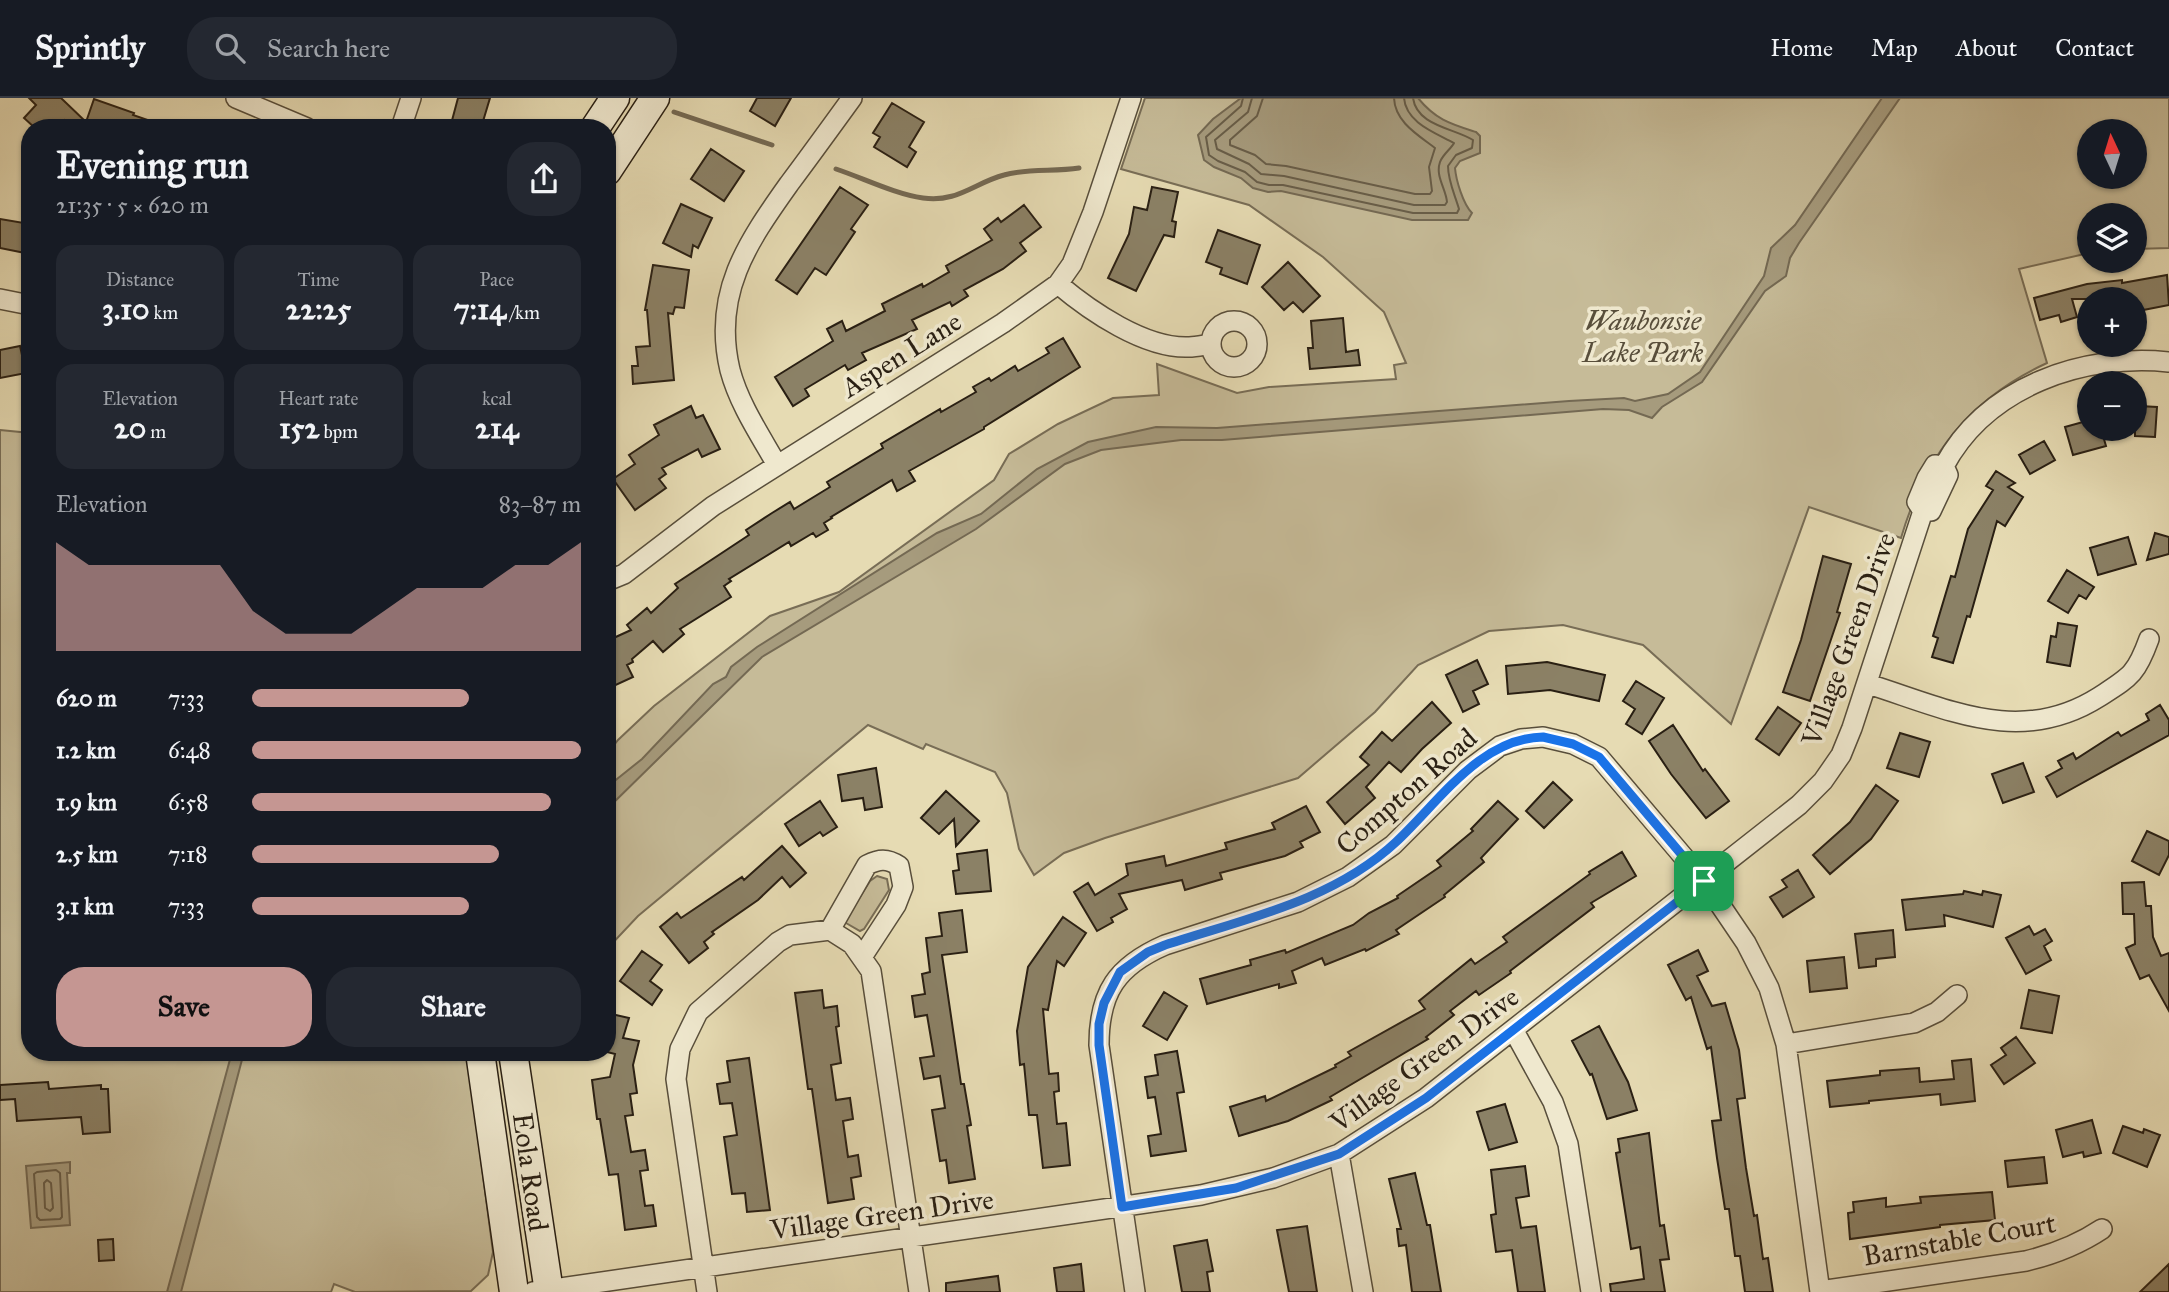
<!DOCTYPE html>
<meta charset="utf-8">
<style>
:root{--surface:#171b24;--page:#242831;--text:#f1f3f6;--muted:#9ea1a6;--line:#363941;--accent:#c59692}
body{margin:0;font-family:"IM FELL Great Primer",serif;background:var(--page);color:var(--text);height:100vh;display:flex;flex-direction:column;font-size:26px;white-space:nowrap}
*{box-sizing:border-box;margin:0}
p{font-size:23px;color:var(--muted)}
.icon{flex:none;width:38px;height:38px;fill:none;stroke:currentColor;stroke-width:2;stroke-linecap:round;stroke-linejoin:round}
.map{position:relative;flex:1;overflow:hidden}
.sheet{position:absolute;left:21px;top:21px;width:595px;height:942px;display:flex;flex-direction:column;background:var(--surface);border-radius:28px;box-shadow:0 2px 5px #0004}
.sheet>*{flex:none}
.needle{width:46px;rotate:356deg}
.buttons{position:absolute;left:2077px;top:21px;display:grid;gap:14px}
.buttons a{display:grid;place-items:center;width:70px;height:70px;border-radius:50%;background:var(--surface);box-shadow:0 2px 5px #0004;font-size:35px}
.pin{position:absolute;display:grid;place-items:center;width:60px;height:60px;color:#fff;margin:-30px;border-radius:14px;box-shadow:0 4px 10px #0006}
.round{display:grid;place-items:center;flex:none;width:74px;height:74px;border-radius:28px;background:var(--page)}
.head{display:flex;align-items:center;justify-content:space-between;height:119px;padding:0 35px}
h1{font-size:38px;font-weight:700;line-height:52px}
.metrics{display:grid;grid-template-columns:repeat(3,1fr);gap:10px;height:119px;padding:7px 35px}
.metrics div{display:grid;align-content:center;border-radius:18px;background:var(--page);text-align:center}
.metrics b{font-size:30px;font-weight:700}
.metrics small{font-size:19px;font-weight:400}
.metrics p{font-size:19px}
.chart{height:196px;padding:14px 35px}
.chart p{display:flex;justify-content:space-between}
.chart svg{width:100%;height:126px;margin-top:7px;fill:var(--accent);opacity:.7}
.cta{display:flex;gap:14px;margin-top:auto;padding:14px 35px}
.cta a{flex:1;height:80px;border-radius:28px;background:var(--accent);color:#111;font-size:28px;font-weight:700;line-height:80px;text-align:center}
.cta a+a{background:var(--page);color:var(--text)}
ul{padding:0 35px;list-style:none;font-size:23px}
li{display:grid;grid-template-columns:112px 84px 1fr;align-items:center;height:52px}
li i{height:18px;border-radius:9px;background:var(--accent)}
header{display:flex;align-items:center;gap:42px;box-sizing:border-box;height:98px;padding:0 35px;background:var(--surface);border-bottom:2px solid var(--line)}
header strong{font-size:33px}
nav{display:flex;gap:38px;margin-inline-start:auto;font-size:24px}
.search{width:490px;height:63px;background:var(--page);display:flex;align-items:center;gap:18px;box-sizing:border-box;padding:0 24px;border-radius:28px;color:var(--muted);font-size:26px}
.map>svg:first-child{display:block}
.green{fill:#c6bb98;stroke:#786d56;stroke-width:2;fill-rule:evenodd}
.water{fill:#a69b7d;stroke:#746953;stroke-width:2}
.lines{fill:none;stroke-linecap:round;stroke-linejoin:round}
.shore{stroke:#685d48;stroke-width:2}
.stream{stroke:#746953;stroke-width:5}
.building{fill:#8b8166;stroke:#291f13;stroke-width:2}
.minor-casing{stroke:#584e3b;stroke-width:22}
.secondary-casing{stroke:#291f13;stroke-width:31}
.minor{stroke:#efe8ce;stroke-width:19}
.secondary{stroke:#efe8ce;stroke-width:28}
.route-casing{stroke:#fff;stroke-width:14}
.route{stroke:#1a73e8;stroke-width:9}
.labels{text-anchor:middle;stroke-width:7;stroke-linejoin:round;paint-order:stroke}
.park-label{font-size:28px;font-style:italic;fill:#584e3b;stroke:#efe8ce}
.street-label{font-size:28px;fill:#291f13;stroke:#efe8ce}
</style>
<header>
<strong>Sprintly</strong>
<div class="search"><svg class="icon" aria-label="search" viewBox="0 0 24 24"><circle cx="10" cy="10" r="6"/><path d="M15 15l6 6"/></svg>Search here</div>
<nav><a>Home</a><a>Map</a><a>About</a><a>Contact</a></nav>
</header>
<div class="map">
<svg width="2169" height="1194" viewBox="0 0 2169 1194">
<rect width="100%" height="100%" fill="#e6dbb3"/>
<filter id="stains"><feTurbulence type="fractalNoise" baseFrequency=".00286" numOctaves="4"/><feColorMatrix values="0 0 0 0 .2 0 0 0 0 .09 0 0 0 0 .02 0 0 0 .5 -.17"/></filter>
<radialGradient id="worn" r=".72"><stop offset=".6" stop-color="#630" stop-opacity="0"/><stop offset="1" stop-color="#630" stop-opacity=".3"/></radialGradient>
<path class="green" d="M1145,0H2169V150L2135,151V117H2090L2089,155L2019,171L2047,265C1969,301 1925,358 1901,440L1809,409L1731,626L1643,547L1563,527L1489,533L1418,567L1375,614L1298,680L1105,740L1064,755L1034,777L1019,751L1007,695L995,674L926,646L923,651L868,627L638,818L607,851V656L618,642L654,608L770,518L839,494L994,382L1009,356L1058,326L1113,300L1159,297L1157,266L1237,295L1269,289L1396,281L1394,267L1406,265L1384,214L1323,159L1249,107L1121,71ZM2090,33H2135V79H2090Z
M0,332L30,335V954H467L493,1154L488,1177L471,1193L355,1194L334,1186L331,1194H0Z
M877,778L887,781L889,792L864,831L860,833L846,825V821L870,783Z"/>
<path class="water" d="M1241,0H1418C1436,22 1451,26 1476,34L1480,38V55L1460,63L1455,70C1456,82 1463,106 1472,115L1468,122H1412L1281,93L1268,94L1253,90L1241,80L1214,69L1204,62L1198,37L1213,21Z
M1882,0H1900L1799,145L1790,160L1786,178L1765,193L1702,284L1662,309L1652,320L1629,312L1603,311L1222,342H1181L1101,352L1065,366L976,431L762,559L607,711V689L642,661L713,586L726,579L731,569L757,549L937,435L981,416L1037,371L1088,344L1156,329L1217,330L1569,303L1624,300L1635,303L1668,296L1700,274L1764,178L1771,150L1795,127Z
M232,954H244L181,1194H167Z
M70,1064V1075H67L70,1127L31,1130L26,1068Z"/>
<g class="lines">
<path class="shore" d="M1243,0L1241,8L1206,39L1209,57L1218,63L1245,74L1257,84L1269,87H1283L1413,115H1457L1459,111C1455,97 1448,83 1448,68L1456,57L1472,50L1473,42C1454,30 1417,28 1413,0
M1252,0L1248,14L1215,42L1217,51L1249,66L1261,76L1284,78L1414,107H1445L1447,104C1446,91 1435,78 1440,64C1443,56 1451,51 1454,45C1436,35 1406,25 1404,0
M1263,0L1257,18L1230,42V47L1255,57L1266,66L1286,68L1415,96H1430L1432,93L1429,69L1435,50C1418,37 1395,24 1394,0
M56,1072L60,1075L62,1119L60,1121L40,1122L37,1119L34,1076L37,1074Z
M47,1082L51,1085L53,1110L50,1113L45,1110L44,1085Z"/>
<path class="stream" d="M674,14L772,47
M836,71C863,80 895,96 923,100C957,105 974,85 1004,77C1028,70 1054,74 1079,70"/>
</g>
<path class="building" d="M29,0H61L86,24L94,1L134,15L133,17L162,27V30H84L65,22L58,30H35L24,20L36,7Z
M458,0H490L481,30H450Z
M757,0H791L775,28L750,13Z
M892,5L924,24L909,49L916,54L907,69L874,49L880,39L873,35Z
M711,51L744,73L724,103L691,81Z
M840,89L868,107L851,131L855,134L826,177L815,170L797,196L776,182Z
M1152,89L1178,94L1172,123L1176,124L1174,139L1164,137L1136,193L1108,180L1129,136L1134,109L1147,112Z
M681,106L712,120L698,150L693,147L691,159L663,145Z
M1024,107L1041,129L1020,145L1026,153L1003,171L964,192L968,198L952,208L950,204L912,222L917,231L862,255L866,262L848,272L845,267L805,291L809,298L793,308L775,279L833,243L827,231L842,223L846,233L885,213L882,206L922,186L923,189L949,174L946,168L992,142L984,131L998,120L1001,124Z
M0,121L30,126V156L0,150Z
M1218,132L1260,147L1247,186L1220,176L1222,170L1206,164Z
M1288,164L1320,198L1303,214L1293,204L1284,212L1262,189Z
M653,167L689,172L684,210L675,209L673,216L668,215L674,282L633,286L632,268H638L636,249L650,248L647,212H645Z
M2167,177L2169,207L2138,213L2136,201H2072L2077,219L2061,224L2059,217L2040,222L2034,200L2087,186L2122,182V185Z
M1343,220L1346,254L1358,252L1360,267L1310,271L1308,250H1313L1311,223Z
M1063,240L1080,269L984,329V331L909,373L915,383L897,393L892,382L831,419L832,420L824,425L828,432L816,439L813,435L791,448L789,444L729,481L731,483L724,488L731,499L680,531L684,536L663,554L653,543L632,561L633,564L627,567L633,579L607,591V543L631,532L627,527L647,510L651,515L678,490L675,486L749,437L746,432L772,415L790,404L794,411L830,389L827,384L883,350L881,346L940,311L941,314L976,294L973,289L989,280L991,283L1015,268L1018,273L1049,255L1046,250Z
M20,248L26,275L0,280V252Z
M691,308L696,320L703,317L720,351L702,359L698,351L662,370L666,376L659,381L666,390L635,412L613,381L635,366L629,357L659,337L654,327Z
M2139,308L2157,309L2155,339L2135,338V314H2139Z
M2090,322V331H2101L2106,348L2073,357L2065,329Z
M2044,343L2055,362L2030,376L2019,357Z
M1996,373L2015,385L2008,389L2023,399L2005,428L1997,423L1970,519L1967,518L1953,565L1932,559L1938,540L1933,538L1951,478L1955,479L1968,431L1993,392L1986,388Z
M2155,435L2169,439V456L2147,462Z
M2128,439L2136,466L2098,477L2090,450Z
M1823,458L1851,466L1837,514L1840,515L1810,603L1783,594L1801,542Z
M2067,472L2094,489L2086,501L2079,497L2068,515L2048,503Z
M2058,525L2077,528L2070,568L2047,564L2051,538L2056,539Z
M1477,562L1488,586L1473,593L1479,606L1463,614L1446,577Z
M1547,564L1605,577L1599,603L1550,592L1508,596L1506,568Z
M1636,583L1664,600L1642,636L1626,626L1635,611L1623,603Z
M1432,604L1451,625L1422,651L1401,674L1389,664L1366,689L1375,700L1345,726L1327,704L1369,667L1360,659L1382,634L1392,643Z
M2160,607L2169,622V637L2057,699L2046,679L2062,670L2058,663L2073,655L2076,661L2118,634L2121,638L2149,622L2146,616Z
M1778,609L1801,625L1779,657L1756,641Z
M1673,627L1703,673L1705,671L1729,703L1706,720L1671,676L1649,643Z
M1900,635L1930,644L1919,679L1887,670Z
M2023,665L2034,694L2003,705L1992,676Z
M876,670L882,709L865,712L863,700L842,703L838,677Z
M1553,684L1572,702L1544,730L1526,713Z
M1876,687L1898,703L1871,741L1830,776L1813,757L1850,724Z
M946,693L979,723L956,748L954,721L939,736L921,720Z
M820,703L837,729L823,738L820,734L799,748L785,726Z
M1498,703L1518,721L1481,760L1484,764L1444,797L1445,799L1396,832L1399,836L1366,853L1365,851L1325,867L1322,860L1292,873L1296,885L1279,890V886L1207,906L1200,881L1251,867L1250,862L1285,852L1286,855L1353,827L1369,815L1398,800L1397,798L1441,768L1437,763L1473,733L1471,731Z
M1306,708L1320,734L1300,744L1303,749L1285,758L1220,775L1222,781L1185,792L1182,782L1119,796L1127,811L1111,820L1113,824L1097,833L1074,794L1088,785L1095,797L1128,777L1126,766L1164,758L1166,768L1227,751L1225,745L1275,731L1272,725Z
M2147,733L2169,743V757L2159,777L2132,763Z
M782,748L806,775L790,789L782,779L758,802L712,834L714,836L704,844L708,850L689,865L660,829L677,815L681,820L742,779L744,782Z
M987,752L991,793L956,796L953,773L959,772L957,756Z
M1622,754L1636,778L1591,805L1594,809L1510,873L1511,875L1479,897L1476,893L1450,913L1454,917L1426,939L1428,941L1330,999L1332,1002L1288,1023L1239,1038L1230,1009L1265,998L1266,1003L1336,969L1335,967L1351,958L1348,954L1425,911L1419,903L1471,861L1475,866L1507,844L1503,839L1590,776L1589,774Z
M1798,772L1814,799L1783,819L1770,799L1787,789L1782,782Z
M2144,784L2146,808H2151L2153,839L2161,858L2169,855V913L2149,877L2140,881L2126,850L2135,846L2134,816H2123L2122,785Z
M1964,793L1982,797L1983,793L2001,797L1993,829L1944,817L1945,828L1906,832L1902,802L1963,796Z
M962,812L967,854L942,857L961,986H964L971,1027L967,1028L975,1081L949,1085L946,1062L940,1063L932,1012L945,1010L940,978L924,981L920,960L934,958L927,917L915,919L912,898L925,896L922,876L930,874L926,840L942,838L939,815Z
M1063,819L1086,835L1064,868L1057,863L1048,912L1043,911L1049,976L1058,975L1059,993L1054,994L1057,1026L1066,1025L1070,1067L1043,1070L1037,1017H1029L1024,966L1020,967L1017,933L1028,869Z
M2029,828L2034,837L2045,831L2052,843L2044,848L2051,862L2026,876L2006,840Z
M1893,832L1895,859L1876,861V868L1859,870L1855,836Z
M1698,852L1708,873L1697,878L1712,908L1725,905L1739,952L1745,1000L1737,1001L1746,1070L1754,1118L1757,1117L1763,1161L1768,1160L1773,1194H1745L1740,1158H1735L1729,1111H1725L1717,1060L1712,1023L1721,1022L1711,949L1707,951L1691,899L1686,902L1668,867Z
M642,853L662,867L650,883L662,892L652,907L620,883Z
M1844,859L1847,890L1810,894L1807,863Z
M822,892L824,910L837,908L839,928L836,929L841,965L831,967L836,1002L850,1000L853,1021L843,1023L848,1059L858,1057L861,1078L851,1080L854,1101L828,1105L812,991H808L795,895Z
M2029,892L2059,898L2052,935L2021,930Z
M1164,894L1187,908L1167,942L1143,928Z
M607,915L629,920L623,940L639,943L633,967L637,995L630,996L633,1017L625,1018L631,1054L645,1052L648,1072L640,1073L645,1108L653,1107L656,1128L625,1132L618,1076L609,1077L600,1021H597L592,982L610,979L615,956L607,954Z
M1599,928L1628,984L1637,1012L1607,1021L1592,976L1590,977L1572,943Z
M2016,939L2035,965L2004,986L1991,967L2006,957L2001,950Z
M1177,953L1184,994L1177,995L1186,1053L1151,1058L1148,1038L1161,1036L1155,999L1148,1000L1145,979L1158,977L1155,957Z
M749,960L770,1112L747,1114L745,1095L732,1096L724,1039L737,1037L732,1005L720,1006L717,986L730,984L727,963Z
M1971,961L1975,1003L1941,1007L1940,996L1869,1003V1005L1830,1009L1827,983L1880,977V973L1919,970L1920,984L1954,981L1952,963Z
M48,984L49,991L101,987V991H108L110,1034L83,1036L81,1019L17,1023L15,1001L0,1002V987Z
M1505,1006L1517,1044L1489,1052L1477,1014Z
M2092,1022L2101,1055L2084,1059L2083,1054L2063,1059L2056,1032Z
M2123,1028L2143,1035L2144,1031L2160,1037L2147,1069L2113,1055Z
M1649,1035L1660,1128L1664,1127L1669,1161L1660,1162L1665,1194H1611L1610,1186L1644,1181L1640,1149L1631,1151L1616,1055L1620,1054L1618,1041Z
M2044,1059L2047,1085L2008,1089L2005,1063Z
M1525,1068L1529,1098L1516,1100L1521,1130L1536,1128L1545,1194H1518L1512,1152L1496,1154L1491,1117L1496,1116L1491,1072Z
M1415,1075L1427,1127H1430L1441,1194H1412L1406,1147L1399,1148L1397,1131H1401L1389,1081Z
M1992,1094L1995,1122L1940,1127V1129L1850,1141L1848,1115L1854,1114L1853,1104L1886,1100V1109L1921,1105L1920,1099Z
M1307,1128L1317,1194H1289L1277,1132Z
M113,1141L114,1162L99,1163L98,1142Z
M1207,1142L1213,1173L1207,1174L1210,1194H1182L1174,1148Z
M1081,1166L1084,1194H1057L1054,1170Z
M2169,1166V1194H2140Z
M998,1178L1000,1194H946V1185Z"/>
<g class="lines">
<defs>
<path id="minor" d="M236,0L307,30
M401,30L411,0
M1058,186C1090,213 1145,251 1189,249C1196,249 1204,247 1211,246
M0,201L30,207
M1211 246a23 23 0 1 1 46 0a23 23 0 1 1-46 0Z
M777,367C760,337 739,306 730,272C712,196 747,145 789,86C810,58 831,29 852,0
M1944,368C1987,288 2084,255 2169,264
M1923,413L1917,404L1927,380L1935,367L1944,368
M1923,413H1931L1948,377L1944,368
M607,483L624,476L713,408L1003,225L1058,186L1072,166L1093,114L1131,0
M1868,586C1948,611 2020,649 2099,599C2130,579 2136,577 2149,541
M830,832L852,846L871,873L919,1194
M830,832L867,767C879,761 887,760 899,768L903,789L896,807L862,859
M1514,933L1553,1004L1568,1046L1591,1194
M1786,946L1914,925L1937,914L1957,897
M1339,1056L1363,1194
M1820,1193L2026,1163C2055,1156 2078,1147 2102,1131
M533,1194L1201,1097L1273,1080L1339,1056L1426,1000L1799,707L1823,683L1841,657L1852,630L1923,413
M707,1194L676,981L680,951L698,914L778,844L790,837L830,832
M1135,1194L1099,947C1099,894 1117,868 1165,847L1298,804L1348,779L1393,747L1468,672L1500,648L1521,641L1543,639L1573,646L1599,659L1704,783L1746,845L1769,890L1786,946L1820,1194"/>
<path id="secondary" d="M595,30L615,0
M607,73L655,0
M480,954L514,1194
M513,954L549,1194"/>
</defs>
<use href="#minor" class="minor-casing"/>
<use href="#secondary" class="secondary-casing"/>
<use href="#minor" class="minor"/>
<use href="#secondary" class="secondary"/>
</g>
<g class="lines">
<defs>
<path id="route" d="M1543,639L1573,646L1599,659L1704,783L1426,1000L1339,1056L1236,1090L1122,1109L1099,947V926L1104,905L1120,874L1148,854L1165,847C1244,821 1333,803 1396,744C1439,704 1480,640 1543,639Z"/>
</defs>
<use href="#route" class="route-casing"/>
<use href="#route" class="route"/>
</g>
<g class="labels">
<g class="park-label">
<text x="1643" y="232">Waubonsie<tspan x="1643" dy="32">Lake Park</tspan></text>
</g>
<g class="street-label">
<text transform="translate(901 256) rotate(-32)" y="10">Aspen Lane</text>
<text transform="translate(1848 541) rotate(-70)" y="10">Village Green Drive</text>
<text transform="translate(1406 693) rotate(-41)" y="10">Compton Road</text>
<text transform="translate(1424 961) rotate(-36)" y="10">Village Green Drive</text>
<text transform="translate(531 1074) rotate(82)" y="10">Eola Road</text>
<text transform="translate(882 1116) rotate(-8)" y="10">Village Green Drive</text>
<text transform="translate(1959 1141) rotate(-10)" y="10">Barnstable Court</text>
</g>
</g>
<rect width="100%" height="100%" filter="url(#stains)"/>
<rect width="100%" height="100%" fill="url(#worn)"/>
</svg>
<div class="buttons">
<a><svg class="needle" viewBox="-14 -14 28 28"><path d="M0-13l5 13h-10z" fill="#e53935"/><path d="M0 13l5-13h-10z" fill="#9ea1a6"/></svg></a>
<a><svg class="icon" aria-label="layers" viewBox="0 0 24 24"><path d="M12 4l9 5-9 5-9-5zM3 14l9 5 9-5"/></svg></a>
<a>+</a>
<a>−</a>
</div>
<div class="pin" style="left:1704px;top:783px;background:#1e9e55"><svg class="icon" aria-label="arrive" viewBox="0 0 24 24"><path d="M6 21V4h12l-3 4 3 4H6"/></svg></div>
<section class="sheet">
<div class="head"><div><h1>Evening run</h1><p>21:35 · 5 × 620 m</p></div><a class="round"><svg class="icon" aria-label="share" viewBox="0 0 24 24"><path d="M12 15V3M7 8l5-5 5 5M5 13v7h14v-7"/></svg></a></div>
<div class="metrics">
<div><p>Distance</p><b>3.10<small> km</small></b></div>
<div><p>Time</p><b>22:25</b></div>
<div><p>Pace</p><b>7:14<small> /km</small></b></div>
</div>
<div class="metrics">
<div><p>Elevation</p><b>20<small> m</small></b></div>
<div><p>Heart rate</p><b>152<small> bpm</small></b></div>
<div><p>kcal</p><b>214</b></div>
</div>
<div class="chart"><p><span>Elevation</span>83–87 m</p>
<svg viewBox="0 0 160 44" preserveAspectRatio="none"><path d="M0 44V6L10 14L20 14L30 14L40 14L50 14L60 30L70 38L80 38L90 38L100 30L110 22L120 22L130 22L140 14L150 14L160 6V44z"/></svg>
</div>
<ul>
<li><b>620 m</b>7:33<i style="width:66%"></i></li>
<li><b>1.2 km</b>6:48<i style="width:100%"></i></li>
<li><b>1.9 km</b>6:58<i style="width:91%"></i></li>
<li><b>2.5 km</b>7:18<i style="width:75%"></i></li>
<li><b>3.1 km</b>7:33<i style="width:66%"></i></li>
</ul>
<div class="cta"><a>Save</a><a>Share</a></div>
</section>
</div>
